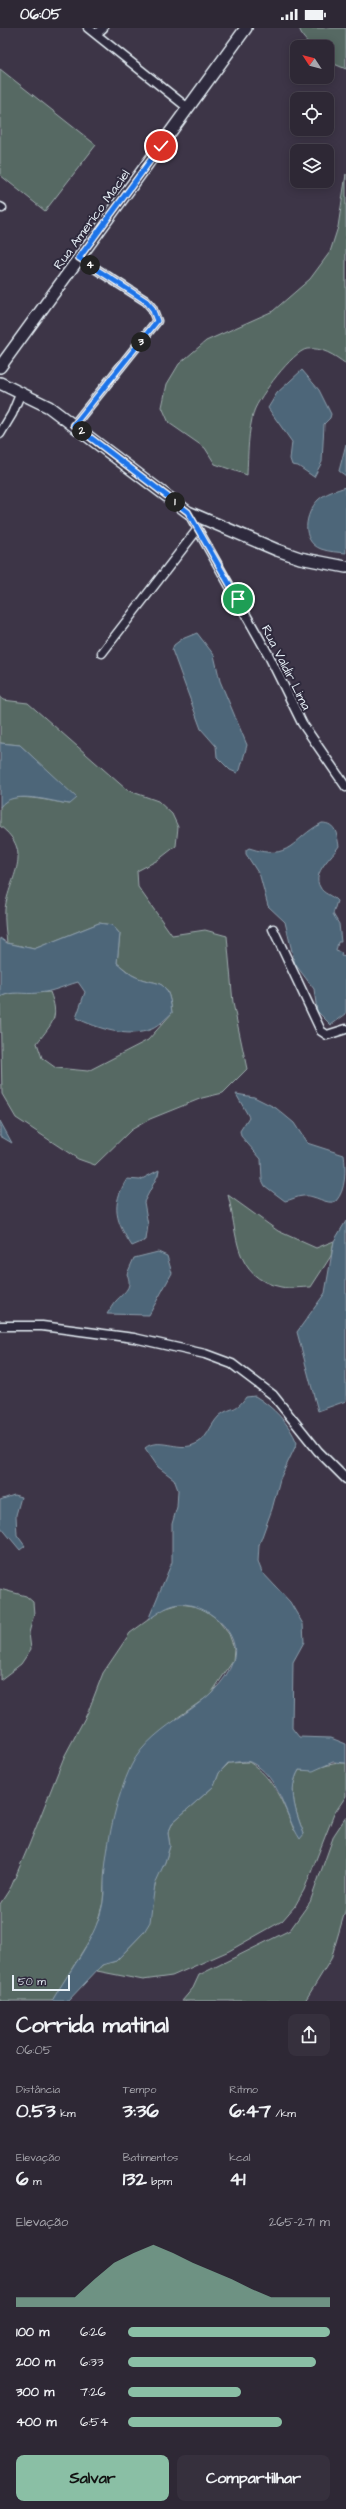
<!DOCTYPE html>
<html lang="pt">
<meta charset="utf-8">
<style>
:root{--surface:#2e2835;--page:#36303d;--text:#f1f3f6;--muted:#a7a6ad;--line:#494450;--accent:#8abfa5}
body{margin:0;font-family:"Architects Daughter",sans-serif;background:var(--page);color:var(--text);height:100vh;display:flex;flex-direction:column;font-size:15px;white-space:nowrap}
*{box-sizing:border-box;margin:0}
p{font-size:13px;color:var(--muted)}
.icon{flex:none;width:22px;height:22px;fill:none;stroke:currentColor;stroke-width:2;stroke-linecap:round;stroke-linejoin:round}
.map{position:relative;height:1973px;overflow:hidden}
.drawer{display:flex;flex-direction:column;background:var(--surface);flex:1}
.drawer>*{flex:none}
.needle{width:26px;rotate:306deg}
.controls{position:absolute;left:290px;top:12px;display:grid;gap:8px}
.controls a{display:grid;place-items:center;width:44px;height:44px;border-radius:8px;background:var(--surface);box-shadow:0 2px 10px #0003,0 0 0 1px var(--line);font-size:20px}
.scale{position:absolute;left:12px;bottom:10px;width:58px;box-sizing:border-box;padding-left:4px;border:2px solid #e8f1f8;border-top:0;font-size:11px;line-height:14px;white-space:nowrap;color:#e8f1f8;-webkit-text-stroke:3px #2f2a3d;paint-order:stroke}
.pin{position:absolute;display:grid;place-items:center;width:34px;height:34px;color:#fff;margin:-17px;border:2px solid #fff;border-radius:50%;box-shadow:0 1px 4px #0007}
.km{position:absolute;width:20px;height:20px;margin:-10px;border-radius:50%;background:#222;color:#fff;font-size:11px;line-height:20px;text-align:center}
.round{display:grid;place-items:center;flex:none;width:42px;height:42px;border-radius:8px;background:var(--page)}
.head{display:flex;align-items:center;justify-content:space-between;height:68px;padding:0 16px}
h1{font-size:22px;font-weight:700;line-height:30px}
.metrics{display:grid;grid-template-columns:repeat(3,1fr);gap:6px;height:68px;padding:4px 16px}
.metrics div{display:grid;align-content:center}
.metrics b{font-size:20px;font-weight:700}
.metrics small{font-size:11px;font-weight:400}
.metrics p{font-size:11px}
.chart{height:112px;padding:8px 16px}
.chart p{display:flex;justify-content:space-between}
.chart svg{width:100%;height:72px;margin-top:4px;fill:var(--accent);opacity:.7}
.primary-button{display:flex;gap:8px;margin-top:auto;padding:8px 16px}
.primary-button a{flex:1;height:46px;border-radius:8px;background:var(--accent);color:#111;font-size:16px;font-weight:700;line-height:46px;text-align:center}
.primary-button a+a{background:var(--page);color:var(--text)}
ul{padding:0 16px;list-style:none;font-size:13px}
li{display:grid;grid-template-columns:64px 48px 1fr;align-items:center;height:30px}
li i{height:10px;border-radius:5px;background:var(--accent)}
.status{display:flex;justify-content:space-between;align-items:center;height:28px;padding:0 20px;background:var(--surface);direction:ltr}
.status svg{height:11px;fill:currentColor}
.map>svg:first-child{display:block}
.green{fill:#566963;stroke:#9fadae}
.water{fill:#4e6679;stroke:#8c9eac}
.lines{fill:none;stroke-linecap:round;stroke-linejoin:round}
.street-casing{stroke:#e8f1f8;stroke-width:11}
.secondary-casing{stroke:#e8f1f8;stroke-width:14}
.street{stroke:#2f2a3d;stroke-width:8}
.secondary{stroke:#2f2a3d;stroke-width:11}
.route-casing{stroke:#fff;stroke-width:8}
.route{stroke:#1a73e8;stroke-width:5}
.labels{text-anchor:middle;stroke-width:4;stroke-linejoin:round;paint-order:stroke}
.street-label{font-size:13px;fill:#e8f1f8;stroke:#2f2a3d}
</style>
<div class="status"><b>06:05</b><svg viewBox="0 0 49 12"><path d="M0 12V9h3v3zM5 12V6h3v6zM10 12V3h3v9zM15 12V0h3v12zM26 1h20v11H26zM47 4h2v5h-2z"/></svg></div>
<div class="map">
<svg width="346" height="1973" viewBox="0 0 346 1973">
<rect width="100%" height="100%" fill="#3d3547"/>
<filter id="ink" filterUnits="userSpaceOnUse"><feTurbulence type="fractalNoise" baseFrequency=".025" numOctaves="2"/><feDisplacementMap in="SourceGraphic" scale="8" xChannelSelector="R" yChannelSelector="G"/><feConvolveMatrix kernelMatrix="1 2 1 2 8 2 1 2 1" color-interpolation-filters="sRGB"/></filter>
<g filter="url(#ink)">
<path class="green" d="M299,0H346V41L327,33V19H312L303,9Z
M0,41L96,117L45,183L0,147Z
M346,146V336C334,327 322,319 307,321C293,323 259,369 254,383C248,403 248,425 247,447L215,436L205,420L169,395L162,379L167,356L179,336L206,313L273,283L310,251L330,224L338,199Z
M0,668L3,672L28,675L127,762L158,773L172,786L178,799L176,818L158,832L137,843L138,859L172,907L205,902L227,908L233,975L247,1041L223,1065L202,1070L150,1091L131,1102L95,1137L78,1131L16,1090L2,1066L0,969C15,961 33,966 50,964C60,990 53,994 37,1015L42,1030L56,1040L88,1043L148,1012L172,985C168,945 156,960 132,947C127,943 122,939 117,935L120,906L112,897L99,895L34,921L7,915C6,904 4,892 5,881C9,848 35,825 0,798C0,792 0,784 0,779C5,760 56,775 70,776L38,734L20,717L0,715Z
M228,1167L278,1203L316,1220L334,1213L331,1228L311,1259C302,1259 290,1261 281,1259C232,1250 238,1204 228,1167Z
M0,1561L26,1568L33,1574L34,1586L29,1605L31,1621L21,1636L0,1652Z
M180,1576L201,1579L217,1591L229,1606L234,1620L233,1633L210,1667L177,1690L105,1842L103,1874L95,1903L52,1973H0V1876L11,1859L29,1817L64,1729L88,1684L103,1645L130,1605L163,1581Z
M249,1734C274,1750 283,1775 294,1802L304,1806C296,1785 287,1762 299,1742C318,1743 328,1734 346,1735V1768L334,1786L304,1862L295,1878L282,1893L229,1923L172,1948L143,1952L97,1943L102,1937L116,1933L144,1904L157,1849L165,1834L170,1818L168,1805L173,1794L214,1758L219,1745L229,1735Z
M346,1789V1880L331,1931L305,1973H182L193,1960L199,1947L290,1902L310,1874L334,1807Z"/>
<path class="water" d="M302,342L319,362L331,386L330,390L324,396L322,434L314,449L298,438L292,437L290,431L292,414L268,380L277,365Z
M346,416V448L339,443Z
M346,459V525C338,524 329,524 321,521C300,513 305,485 318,472C325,465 337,462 346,459Z
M197,605L214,627L220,653L247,717L240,742L237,745L230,742L217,729L216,718L201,701L172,622L174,617L182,611Z
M0,715L20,717L77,770L70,776C51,774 13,760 0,779Z
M322,795C336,795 337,807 339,818C333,828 311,845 320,859C323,866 332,867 337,873L333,886L339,896L341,914H338L336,923L342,925L341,928L346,929V986L331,997L317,983L314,961L295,936L285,894L268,878L260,848L246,826V822L249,820C292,834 291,811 322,795Z
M99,895L112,897L120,906L117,935C122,939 127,944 132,947C156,960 168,945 172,985C166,990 159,998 152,1001C128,1011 97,1000 76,990L85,964L78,954C64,958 52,964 38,965C23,967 13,962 0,969V910L7,915L34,921Z
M236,1066L254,1069L276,1080L294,1095L307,1115L344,1127C346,1141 346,1162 336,1173C327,1178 315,1166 303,1168C298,1168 291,1172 285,1173L265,1158L262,1152L261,1131L241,1108L240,1103L249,1089Z
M0,1093L12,1115L0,1108Z
M159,1142L158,1147L144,1174L148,1197L146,1212L132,1218C116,1194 110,1178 127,1151L140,1152Z
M346,1193V1373L318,1383L297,1304L325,1265L334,1213Z
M158,1224L167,1228L172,1245L149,1287L107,1286C110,1282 112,1277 116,1273C125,1263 133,1260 127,1246L134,1230Z
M255,1368C273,1379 289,1395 297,1415L280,1451L272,1481L259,1517L258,1534L262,1544L290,1574L303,1596L304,1614L293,1634L292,1700L299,1709L331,1710L346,1716V1735L333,1734L313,1743L299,1742C287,1762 296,1785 304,1806L300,1811C284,1787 280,1747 250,1734C245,1732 234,1735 228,1735L219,1745L214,1758L173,1794L168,1805L170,1818L165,1834L155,1856L150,1894L144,1904L116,1933L102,1937L68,1973H52C70,1941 97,1910 103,1874C105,1863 103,1852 105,1841C109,1805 116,1771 131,1738C153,1692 217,1680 233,1633C243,1605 206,1575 180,1576C168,1577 158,1585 148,1592L172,1534V1496L177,1479L178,1462L174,1451L158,1439L145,1420C158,1409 178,1423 193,1417C208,1412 209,1398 219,1388C231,1378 235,1385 246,1369Z
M14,1467L21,1469L16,1487L17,1507L25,1518L20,1522L0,1498V1472Z"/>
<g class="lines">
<defs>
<path id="street" d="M88,0L188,80
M96,6L103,0
M0,179L2,180
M74,397L157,293L152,280L146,273L79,230
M0,406L12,386L21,364
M188,484L268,626L302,695L346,759
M102,625L197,502
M273,901L321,1003L327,1007L346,1001
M0,1298H42L134,1310L205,1326L232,1336L273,1367L318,1423L346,1451"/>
<path id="secondary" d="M0,339L246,0
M0,355L49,379L188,484L277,522L300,530L346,539"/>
</defs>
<use href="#street" class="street-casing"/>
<use href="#secondary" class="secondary-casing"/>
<use href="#street" class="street"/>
<use href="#secondary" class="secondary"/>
</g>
</g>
<g class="lines" filter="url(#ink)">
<defs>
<path id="route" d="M161,118L79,230L146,273L152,280L157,293L74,397L188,484L238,571"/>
</defs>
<use href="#route" class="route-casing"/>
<use href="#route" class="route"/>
</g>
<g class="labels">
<g class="street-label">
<text transform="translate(91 191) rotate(-54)" y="5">Rua Americo Maciel</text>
<text transform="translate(287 639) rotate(63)" y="5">Rua Valdir Lima</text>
</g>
</g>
</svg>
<div class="controls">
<a><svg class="needle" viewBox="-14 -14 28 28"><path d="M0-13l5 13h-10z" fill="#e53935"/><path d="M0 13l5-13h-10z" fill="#a7a6ad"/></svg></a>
<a><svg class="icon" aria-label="locate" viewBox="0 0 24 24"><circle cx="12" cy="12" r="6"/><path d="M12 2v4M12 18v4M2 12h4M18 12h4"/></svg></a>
<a><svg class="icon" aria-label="layers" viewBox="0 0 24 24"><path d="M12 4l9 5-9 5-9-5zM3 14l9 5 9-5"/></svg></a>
</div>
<div class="scale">50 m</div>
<div class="pin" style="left:238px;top:571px;background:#1e9e55"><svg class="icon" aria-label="arrive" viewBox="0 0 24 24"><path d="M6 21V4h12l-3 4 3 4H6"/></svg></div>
<div class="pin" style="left:161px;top:118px;background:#d93025"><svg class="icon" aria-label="check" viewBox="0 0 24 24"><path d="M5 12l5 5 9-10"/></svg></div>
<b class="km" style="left:175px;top:474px">1</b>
<b class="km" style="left:82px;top:403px">2</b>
<b class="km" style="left:141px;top:314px">3</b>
<b class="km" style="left:90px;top:237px">4</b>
</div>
<section class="drawer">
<div class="head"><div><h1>Corrida matinal</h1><p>06:05</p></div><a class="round"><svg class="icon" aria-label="share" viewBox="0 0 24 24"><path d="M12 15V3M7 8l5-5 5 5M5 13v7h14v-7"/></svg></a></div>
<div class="metrics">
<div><p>Distância</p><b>0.53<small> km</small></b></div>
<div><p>Tempo</p><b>3:36</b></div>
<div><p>Ritmo</p><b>6:47<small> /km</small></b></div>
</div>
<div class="metrics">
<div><p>Elevação</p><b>6<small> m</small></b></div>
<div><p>Batimentos</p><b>132<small> bpm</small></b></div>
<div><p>kcal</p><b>41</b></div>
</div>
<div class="chart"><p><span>Elevação</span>265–271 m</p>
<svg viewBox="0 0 160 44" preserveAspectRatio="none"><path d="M0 44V38L10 38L20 38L30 38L40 27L50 17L60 11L70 6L80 11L90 17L100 22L110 27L120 33L130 38L140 38L150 38L160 38V44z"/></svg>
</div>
<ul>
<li><b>100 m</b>6:26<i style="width:100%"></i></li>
<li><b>200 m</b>6:33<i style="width:93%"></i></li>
<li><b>300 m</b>7:26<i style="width:56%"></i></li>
<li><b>400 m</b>6:54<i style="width:76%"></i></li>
</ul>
<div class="primary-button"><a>Salvar</a><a>Compartilhar</a></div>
</section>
